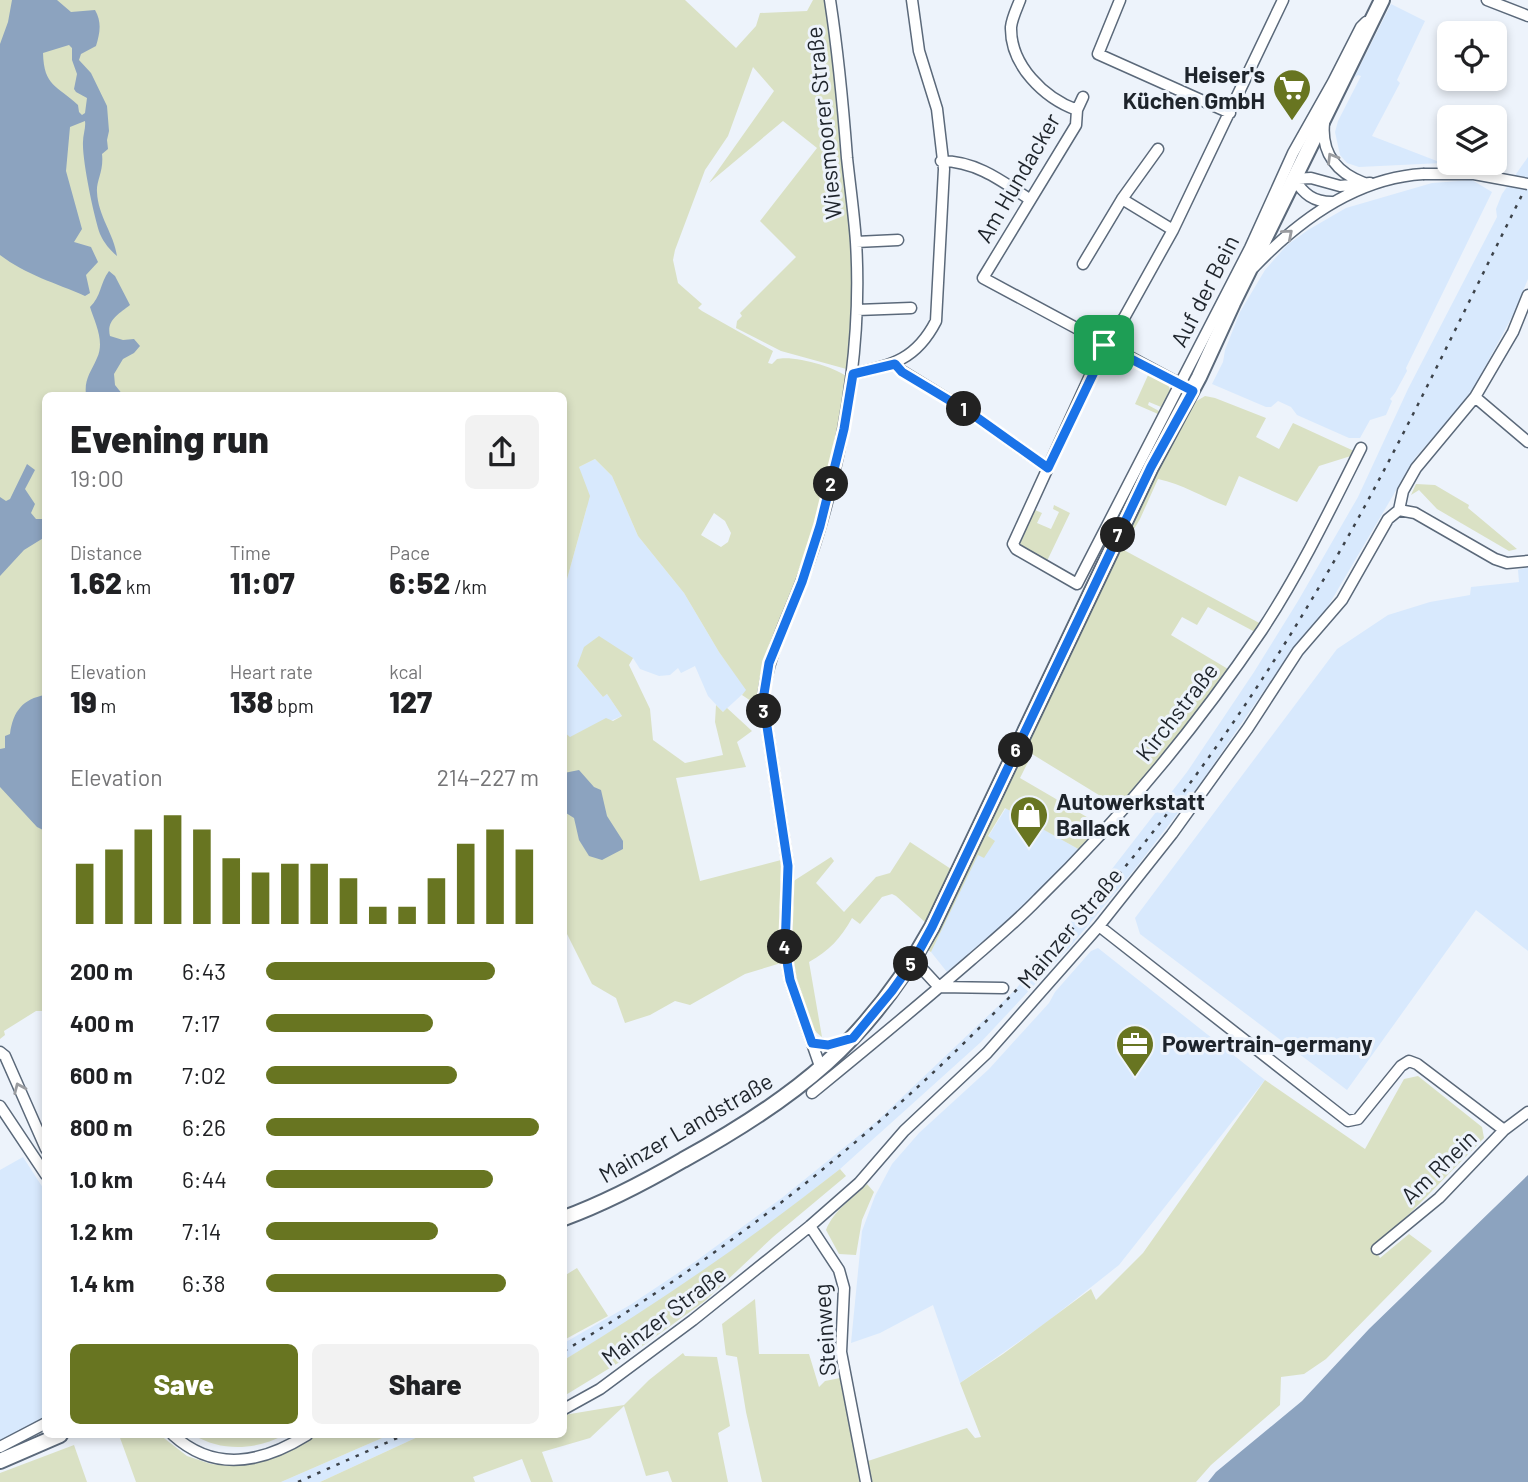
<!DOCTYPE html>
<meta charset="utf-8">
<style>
:root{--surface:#fff;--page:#f2f2f2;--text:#202124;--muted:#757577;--accent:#687521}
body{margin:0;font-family:Barlow,sans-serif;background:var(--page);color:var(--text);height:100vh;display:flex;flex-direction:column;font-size:26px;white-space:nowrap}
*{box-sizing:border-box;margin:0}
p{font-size:23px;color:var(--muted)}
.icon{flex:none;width:38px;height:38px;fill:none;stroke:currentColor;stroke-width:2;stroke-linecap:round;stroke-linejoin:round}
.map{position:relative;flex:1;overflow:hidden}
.sheet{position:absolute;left:42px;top:392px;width:525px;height:1046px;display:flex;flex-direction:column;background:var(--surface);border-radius:10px;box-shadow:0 4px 10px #0003}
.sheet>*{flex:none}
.tools{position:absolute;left:1437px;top:21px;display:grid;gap:14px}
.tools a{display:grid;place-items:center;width:70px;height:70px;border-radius:10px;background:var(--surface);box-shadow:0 4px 10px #0003;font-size:35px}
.pin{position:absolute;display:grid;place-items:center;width:60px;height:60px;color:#fff;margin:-30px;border-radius:14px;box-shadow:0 4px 10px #0006}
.km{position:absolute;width:35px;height:35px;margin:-18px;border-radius:50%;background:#222;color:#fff;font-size:19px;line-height:35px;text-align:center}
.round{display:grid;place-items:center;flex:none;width:74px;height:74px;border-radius:10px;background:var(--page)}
.head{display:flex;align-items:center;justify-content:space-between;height:119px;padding:0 28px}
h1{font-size:38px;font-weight:800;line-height:52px}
.stats{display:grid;grid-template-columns:repeat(3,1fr);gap:10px;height:119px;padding:7px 28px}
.stats div{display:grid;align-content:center}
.stats b{font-size:30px;font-weight:800}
.stats small{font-size:19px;font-weight:400}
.stats p{font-size:19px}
.chart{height:196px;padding:14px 28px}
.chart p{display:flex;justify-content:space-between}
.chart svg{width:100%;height:126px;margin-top:7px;stroke:var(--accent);stroke-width:6}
.primary-button{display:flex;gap:14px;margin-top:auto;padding:14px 28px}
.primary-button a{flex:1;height:80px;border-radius:10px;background:var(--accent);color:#fff;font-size:28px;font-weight:800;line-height:80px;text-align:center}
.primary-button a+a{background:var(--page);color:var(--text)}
ul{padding:0 28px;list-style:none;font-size:23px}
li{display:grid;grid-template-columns:112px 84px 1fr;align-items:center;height:52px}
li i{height:18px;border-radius:9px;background:var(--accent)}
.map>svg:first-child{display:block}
.built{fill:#d8e9fd}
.green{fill:#dae1c4;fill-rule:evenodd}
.water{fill:#8ca3bf;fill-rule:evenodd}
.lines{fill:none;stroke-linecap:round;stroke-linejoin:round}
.minor-casing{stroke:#5b697a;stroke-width:13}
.secondary-casing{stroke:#5b697a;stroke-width:18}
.minor{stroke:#fff;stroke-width:10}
.secondary{stroke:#fff;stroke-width:14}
.rail{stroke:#3d434a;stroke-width:2.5;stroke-dasharray:3.5 7;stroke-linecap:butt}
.minor-bridge-casing{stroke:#5b697a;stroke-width:13;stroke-linecap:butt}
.minor-bridge{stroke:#fff;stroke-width:10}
.oneway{stroke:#9a9ca0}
.route-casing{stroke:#fff;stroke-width:14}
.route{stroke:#1a73e8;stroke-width:9}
.labels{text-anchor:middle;stroke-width:6;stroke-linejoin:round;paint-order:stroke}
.poi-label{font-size:23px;font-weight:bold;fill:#1e242b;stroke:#edf3fb;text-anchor:start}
.street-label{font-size:23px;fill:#1e242b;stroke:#edf3fb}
</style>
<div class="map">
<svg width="1528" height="1482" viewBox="0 0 1528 1482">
<rect width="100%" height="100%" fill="#edf3fb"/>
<path class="built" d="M1391,4L1425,21L1397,80L1400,83L1372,136L1442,163L1359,167L1347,163L1340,155L1335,132L1338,121L1361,76L1358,75L1354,78Z
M1528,157V279L1514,313L1470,395L1415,458L1327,608L1294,647L1200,784L1135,869L1069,948L981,1042L840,1169L744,1244L636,1317L564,1360V1343L630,1305L696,1261L783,1197L878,1120L1015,990L1081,909L1187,772L1254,672L1298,601L1358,497L1408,389L1497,217L1496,209L1502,194Z
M1472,180L1492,192L1406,368L1407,371L1395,393L1390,399L1392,401L1386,415L1370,420L1360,438H1349L1297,415L1291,407L1278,401L1271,407H1266L1212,384L1223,362L1225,350L1240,312L1265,270L1287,245L1308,230L1346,208L1432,183Z
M595,459L612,476L638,536L684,593L719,652L747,690L723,712L708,696L695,666L681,673L678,668L670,675L659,676L640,669L633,658L577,666L603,697L607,694L622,716L570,738L564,732V590L587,507L579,467Z
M1528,567V951L1476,910L1347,1090L1140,934L1135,918L1337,649L1388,615L1430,602L1470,595L1471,587L1519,582L1518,570Z
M1006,808L1080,850L1026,905L947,972L931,952L978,854L994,841L988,837Z
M1098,948L1265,1080L1119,1265L1047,1322L960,1383L933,1305L880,1333L851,1343L862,1231L875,1196L892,1164L919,1133L989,1069L1049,1003L1055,992L1091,951Z
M23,1157L45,1191V1421L0,1441V1170Z
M389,1435H422L320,1482H281Z"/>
<path class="green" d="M0,0H685L736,48L756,26L760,13L807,11L813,0H827L854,266L851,267V282L855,285L850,370L781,351L736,328L737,321L742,316L740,313L796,257L760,221L817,148L783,121L709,183L774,91L753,67L728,136L705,170L675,250L673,260L678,283L702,304L698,308L702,311L773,351L768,363L772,364L777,359C794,355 836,367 849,378C838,434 831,492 811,546C793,596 767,645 758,698L754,703L742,695L746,690L719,652L684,593L638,536L612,476L595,459L579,467L590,496L564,590V396H46L45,1011H36L4,1031L5,1035L0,1039ZM714,513L725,521L731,533L728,542L721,547L701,535Z
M1149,373L1168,384L1170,390L1161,407L1149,402L1148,405L1159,411L1158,414L1135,404Z
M1205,396L1215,398L1266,418L1256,437L1279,449L1293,423L1354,451V455L1319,466L1297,502L1239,476L1226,506C1202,497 1182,484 1158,479L1140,519L1122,549L1263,625L1255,632L1208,607L1197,625L1182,617L1171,635L1228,669L1199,713L1120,808L1032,754L1020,778L1104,827L1080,850L1005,808L988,836L995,841L984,858L978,855L931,952L926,949L1118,547L1190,405Z
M1416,484L1435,485L1469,505L1468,508L1517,549L1509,551L1437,509L1419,490L1411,495Z
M1054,505L1070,513L1047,561L1020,544L1035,510L1042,513L1037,523L1051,529L1059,512L1053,509Z
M599,636L633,658L629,665L650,709L653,740L685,763L723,755L715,722L716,705L723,712L727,708L752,731L737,742L746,767L676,778L700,881L781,860L779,934L781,963L745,974L690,1005L675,1001L650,1015L625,1023L616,998L592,984L567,934L564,935V732L570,737L606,718L613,721L622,716L607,694L603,697L577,666L584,647Z
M910,842L951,869L926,923L896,896L892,894L882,897L860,924L852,918C841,938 829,951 809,962L822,1037C809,1028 807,1015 802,1000C788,954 789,930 792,882L831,857L834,861L816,883L844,912L876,877L890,873Z
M1418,1076L1482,1127L1484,1138L1375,1249L1380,1258L1409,1234L1432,1251L1326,1359L1304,1374L1281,1377L1280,1405L1211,1465L1196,1482H762L746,1412L737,1357L726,1355L722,1324L755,1299L759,1354H809L819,1387L825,1381L840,1378L846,1409L865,1462L967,1428L975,1438L981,1437L960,1383L1003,1354L1091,1289L1096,1300L1143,1253L1265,1080L1365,1149L1404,1079Z
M840,1169L846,1176L773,1237L705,1301L623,1360L564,1396V1360C660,1302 751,1239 840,1169Z
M867,1184L874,1192L862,1220L856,1255L839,1254L826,1230C834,1210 852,1199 867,1184Z
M577,1268L608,1316L564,1340V1276Z
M683,1353L685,1356L717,1357L730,1426L718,1433L728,1482H672L668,1471L646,1476L624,1406L590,1438L542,1452L553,1482H531L522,1459L473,1477L475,1482H320L422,1435H564V1415L624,1405L649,1380Z
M119,1435H160L187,1456L211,1464L233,1466L261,1461L287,1452L314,1435H389L281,1482H136Z
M194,1435H284C257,1450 221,1452 194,1435Z
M74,1445L87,1482H0V1473Z"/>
<path class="water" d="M12,0H57L71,12L95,10C102,22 100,33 96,46L81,54L79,60L91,73L107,106L109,131L107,140L108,149L102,154C104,171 96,181 97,192C98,216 114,234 117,256C110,250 104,243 100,234C94,217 82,160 83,142C83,134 86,128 85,121L70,127L66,171L82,229L74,242L91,247L98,262L86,275L90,293L85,296C56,283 26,275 0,255V44L8,22ZM69,45L72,48V60L77,74L74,89L76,92L87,98L85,113L82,115L79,112L78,105C57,85 44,87 43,53Z
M109,271L115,276L130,305C119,314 106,320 110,336L123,340L134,339L140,346L134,353L123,359L114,374L115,385L123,395H86C84,379 91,372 97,358C105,341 95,323 90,307C101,297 100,283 109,271Z
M27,464L35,470L25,489L35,504L31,513L36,519H45V537L24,550L0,576V497L6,501L10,499Z
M45,695V831L37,827L0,787V749L5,748V736L10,734C13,711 23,699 45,695Z
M579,770L594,787L601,790L607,816L623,841V849L602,860L589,856L579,840L574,818L566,813L564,799V773Z
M1528,1175V1482H1208L1216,1472L1302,1401L1369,1329Z"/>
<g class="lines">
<defs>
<path id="minor" d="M1020,0C1017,8 1012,18 1011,27C1010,65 1044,98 1077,110
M1120,0L1098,54L1230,113
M1283,0L1173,230L1124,318L1111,330L1013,544L1016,549L1077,584L1250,248L1293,153L1333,82L1361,27L1366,22L1371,23
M1487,0L1528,16
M1083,97L1077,110L1076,125L983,278L1184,386
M1324,123C1321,153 1337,173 1364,183
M941,161C976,161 1002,181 1029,199
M1122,199L1173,230
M1332,202C1313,202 1304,194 1294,179L1311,178L1340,186L1370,183
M856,242L898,240
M1083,264L1122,199L1158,149
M1254,267C1299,220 1356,178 1423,174
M857,310L911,308
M895,364L902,371L972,414L1048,468
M853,374C892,365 916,360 936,321L944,169L937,109L919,51L912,0
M1475,397L1528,442
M1399,510L1415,513L1495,559L1507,563L1528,561
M1099,926L1348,1121L1358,1119L1401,1066L1409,1061L1417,1064L1504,1130
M914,960L939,987L1003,988
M812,1043L828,1045L847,1041
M0,1052L5,1056L46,1149
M821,1069L790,980L785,949L788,866L763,700C767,656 787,620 802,580C815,547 825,513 833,478C851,401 861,322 856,242C854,214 850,186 847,158C843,105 838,52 830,0
M812,1093C866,1049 919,1005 971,960C994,940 1017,921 1038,899C1121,818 1197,726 1262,630C1300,572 1330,510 1361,448
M0,1106L46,1175
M810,1226L839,1270L844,1288L841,1352L866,1482
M1377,1249L1439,1198L1504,1130L1528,1112
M564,1409L600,1389L693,1320L810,1226L859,1183L904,1131L987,1053L1099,926L1172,834L1248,728L1298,651L1342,600L1388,519L1399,510L1403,491L1416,468L1475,397L1513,332L1528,295
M173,1435C215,1473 262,1463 307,1435
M0,1447L46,1423"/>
<path id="secondary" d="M564,1218C605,1203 645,1182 683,1160C796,1098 869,1041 932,927L1151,467L1199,377L1233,303L1382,0
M0,1461L60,1435"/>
</defs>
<use href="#minor" class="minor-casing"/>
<use href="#secondary" class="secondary-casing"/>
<use href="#minor" class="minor"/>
<use href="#secondary" class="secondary"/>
<path class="rail" d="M564,1351C871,1167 1122,916 1306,609C1389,472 1456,326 1528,183
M298,1482L404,1435"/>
<defs>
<path id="minor-bridge" d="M1423,174H1474L1528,184"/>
</defs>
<use href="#minor-bridge" class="minor-bridge-casing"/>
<use href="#minor-bridge" class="minor-bridge"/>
</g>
<defs><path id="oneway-chevron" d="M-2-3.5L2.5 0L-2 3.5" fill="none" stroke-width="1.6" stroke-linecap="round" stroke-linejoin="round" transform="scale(1.75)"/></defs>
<g class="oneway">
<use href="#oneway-chevron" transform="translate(1332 158) rotate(-121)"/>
<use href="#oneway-chevron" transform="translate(1288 234) rotate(-41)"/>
<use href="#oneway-chevron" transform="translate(19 1088) rotate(-113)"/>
</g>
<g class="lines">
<defs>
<path id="route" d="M1104,345L1193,391L1151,467L932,927L914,960L892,991L853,1038L828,1045L812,1043L790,980L785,949L788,866L763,700L769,663L802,582L820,526L844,429L853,374L895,364L902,372L972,414L1048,468L1096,368Z"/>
</defs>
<use href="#route" class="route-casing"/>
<use href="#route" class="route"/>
</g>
<defs>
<symbol id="supermarket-pin" viewBox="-11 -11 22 30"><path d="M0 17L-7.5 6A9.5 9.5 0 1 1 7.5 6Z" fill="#687521" stroke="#edf3fb"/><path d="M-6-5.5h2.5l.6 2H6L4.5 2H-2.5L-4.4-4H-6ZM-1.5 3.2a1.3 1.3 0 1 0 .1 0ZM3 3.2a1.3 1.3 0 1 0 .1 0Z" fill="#fff"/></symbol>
<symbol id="shop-pin" viewBox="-11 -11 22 30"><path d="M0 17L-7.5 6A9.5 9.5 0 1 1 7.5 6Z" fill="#687521" stroke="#edf3fb"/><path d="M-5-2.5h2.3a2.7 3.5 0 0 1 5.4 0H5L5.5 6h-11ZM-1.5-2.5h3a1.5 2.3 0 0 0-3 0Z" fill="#fff"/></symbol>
<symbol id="office-pin" viewBox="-11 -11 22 30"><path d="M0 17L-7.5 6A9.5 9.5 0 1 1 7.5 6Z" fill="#687521" stroke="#edf3fb"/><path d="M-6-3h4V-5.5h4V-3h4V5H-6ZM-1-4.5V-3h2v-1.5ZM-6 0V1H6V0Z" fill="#fff"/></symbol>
</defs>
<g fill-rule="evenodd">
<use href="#supermarket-pin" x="1270" y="66" width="44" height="60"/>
<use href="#shop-pin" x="1007" y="793" width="44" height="60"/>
<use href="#office-pin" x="1113" y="1022" width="44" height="60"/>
</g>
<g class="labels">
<g class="poi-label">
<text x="1265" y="83" text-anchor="end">Heiser's<tspan x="1265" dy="26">Küchen GmbH</tspan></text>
<text x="1056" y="810">Autowerkstatt<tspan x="1056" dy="26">Ballack</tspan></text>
<text x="1162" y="1052">Powertrain-germany</text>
</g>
<g class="street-label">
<text transform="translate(824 123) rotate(-96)" y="8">Wiesmoorer Straße</text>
<text transform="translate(1018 178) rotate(-60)" y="8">Am Hundacker</text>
<text transform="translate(1205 291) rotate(-63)" y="8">Auf der Bein</text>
<text transform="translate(1177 712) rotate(-52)" y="8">Kirchstraße</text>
<text transform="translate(1070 928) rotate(-50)" y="8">Mainzer Straße</text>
<text transform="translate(686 1128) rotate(-30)" y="8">Mainzer Landstraße</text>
<text transform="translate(1439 1167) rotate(-44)" y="8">Am Rhein</text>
<text transform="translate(664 1316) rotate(-37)" y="8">Mainzer Straße</text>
<text transform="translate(825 1330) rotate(-94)" y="8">Steinweg</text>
</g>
</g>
</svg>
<div class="tools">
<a><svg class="icon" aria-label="locate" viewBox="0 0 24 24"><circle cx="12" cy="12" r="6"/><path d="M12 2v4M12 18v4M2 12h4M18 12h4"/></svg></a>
<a><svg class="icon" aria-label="layers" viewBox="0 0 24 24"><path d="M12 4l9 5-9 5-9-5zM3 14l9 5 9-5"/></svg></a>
</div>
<div class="pin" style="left:1104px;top:345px;background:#1e9e55"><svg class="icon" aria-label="arrive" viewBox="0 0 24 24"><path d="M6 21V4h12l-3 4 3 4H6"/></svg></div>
<b class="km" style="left:964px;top:409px">1</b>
<b class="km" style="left:831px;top:484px">2</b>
<b class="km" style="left:764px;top:711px">3</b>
<b class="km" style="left:785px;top:947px">4</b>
<b class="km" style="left:911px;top:964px">5</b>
<b class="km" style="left:1016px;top:750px">6</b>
<b class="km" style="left:1118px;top:535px">7</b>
<section class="sheet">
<div class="head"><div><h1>Evening run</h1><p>19:00</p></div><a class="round"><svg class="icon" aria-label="share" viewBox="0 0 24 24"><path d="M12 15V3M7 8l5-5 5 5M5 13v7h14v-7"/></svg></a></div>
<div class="stats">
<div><p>Distance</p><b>1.62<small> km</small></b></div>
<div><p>Time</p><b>11:07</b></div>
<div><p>Pace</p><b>6:52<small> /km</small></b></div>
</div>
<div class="stats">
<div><p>Elevation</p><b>19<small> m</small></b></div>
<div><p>Heart rate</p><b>138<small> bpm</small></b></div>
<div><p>kcal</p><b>127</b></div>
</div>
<div class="chart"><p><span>Elevation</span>214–227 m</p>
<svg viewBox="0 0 160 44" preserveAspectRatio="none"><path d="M5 44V23M15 44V18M25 44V11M35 44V6M45 44V11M55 44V21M65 44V26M75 44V23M85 44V23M95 44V28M105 44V38M115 44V38M125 44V28M135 44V16M145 44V11M155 44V18"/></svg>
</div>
<ul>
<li><b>200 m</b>6:43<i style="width:84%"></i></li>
<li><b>400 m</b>7:17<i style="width:61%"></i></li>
<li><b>600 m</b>7:02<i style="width:70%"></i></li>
<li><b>800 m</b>6:26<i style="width:100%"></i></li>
<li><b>1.0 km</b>6:44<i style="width:83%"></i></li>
<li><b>1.2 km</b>7:14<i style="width:63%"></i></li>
<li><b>1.4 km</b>6:38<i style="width:88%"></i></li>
</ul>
<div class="primary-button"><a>Save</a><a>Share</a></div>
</section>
</div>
